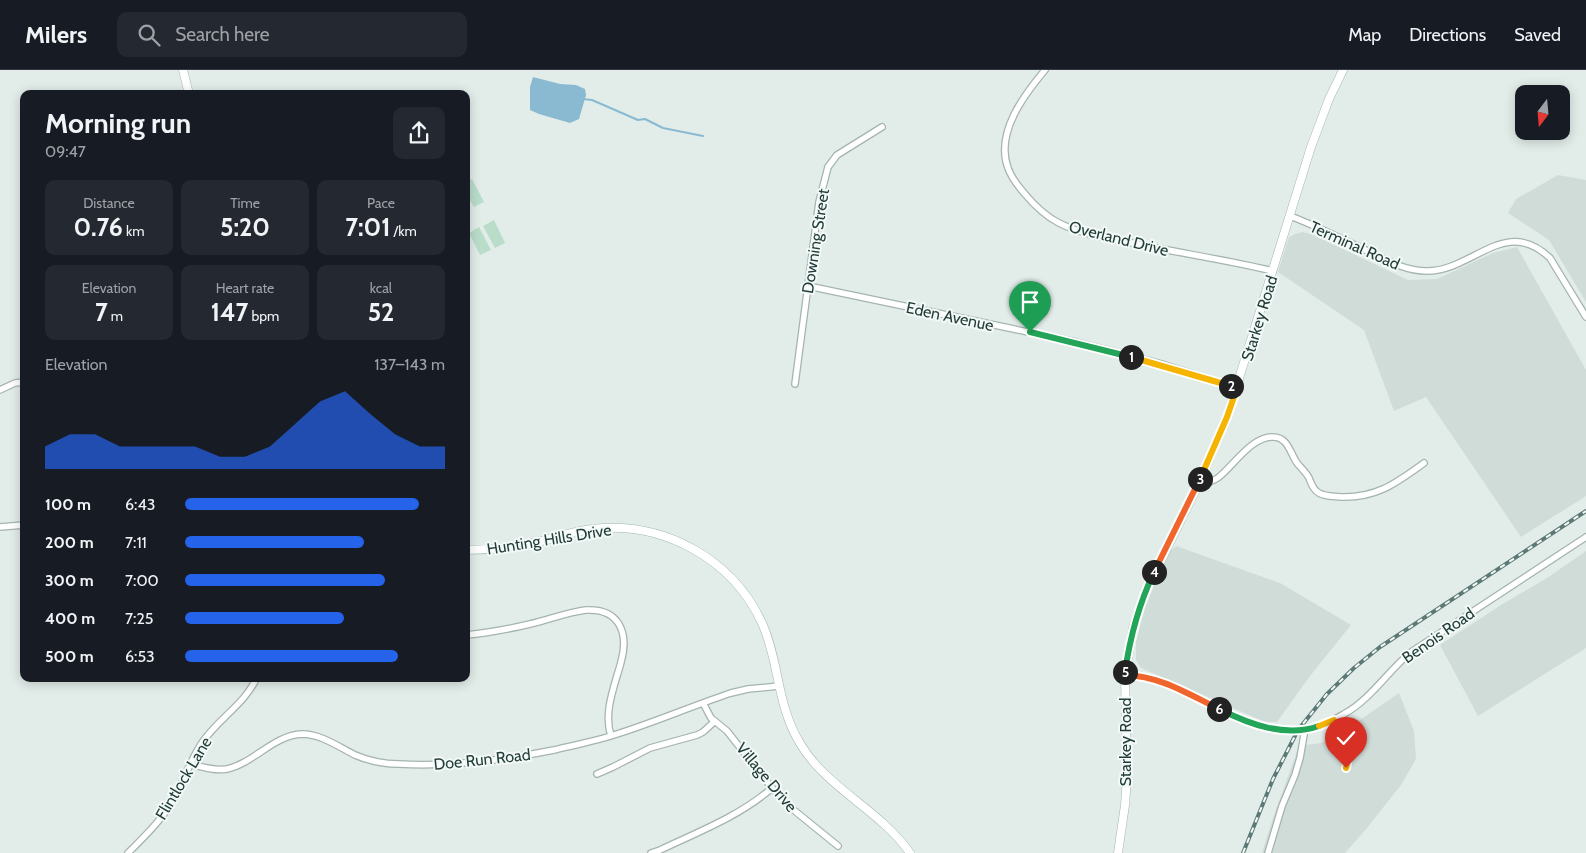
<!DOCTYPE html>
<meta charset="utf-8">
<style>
:root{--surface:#171b24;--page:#242831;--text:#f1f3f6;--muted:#9ea1a6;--line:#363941;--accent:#2563eb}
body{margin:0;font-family:Cabin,sans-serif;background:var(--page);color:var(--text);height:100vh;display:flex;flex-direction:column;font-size:19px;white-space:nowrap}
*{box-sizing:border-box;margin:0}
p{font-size:16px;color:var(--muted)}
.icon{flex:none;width:28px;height:28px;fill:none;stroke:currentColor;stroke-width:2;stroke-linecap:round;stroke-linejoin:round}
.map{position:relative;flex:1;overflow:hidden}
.sheet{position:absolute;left:20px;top:20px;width:450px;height:592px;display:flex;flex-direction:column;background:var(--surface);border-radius:10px;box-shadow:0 2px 12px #0003}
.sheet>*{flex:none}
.needle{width:32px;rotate:196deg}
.buttons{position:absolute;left:1515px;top:15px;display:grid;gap:10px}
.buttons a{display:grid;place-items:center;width:55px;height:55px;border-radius:10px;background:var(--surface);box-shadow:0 2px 12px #0003;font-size:25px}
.pin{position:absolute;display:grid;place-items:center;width:42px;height:42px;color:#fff;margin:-51px -21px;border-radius:50% 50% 50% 0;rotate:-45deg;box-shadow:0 0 5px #0007}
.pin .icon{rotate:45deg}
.km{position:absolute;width:25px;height:25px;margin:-12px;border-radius:50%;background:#222;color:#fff;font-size:14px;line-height:25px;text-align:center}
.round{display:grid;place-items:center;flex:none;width:52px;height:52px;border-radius:10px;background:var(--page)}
.headline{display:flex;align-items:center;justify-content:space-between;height:85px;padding:0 25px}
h1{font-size:28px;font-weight:700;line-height:38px}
.figures{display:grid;grid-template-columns:repeat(3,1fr);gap:8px;height:85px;padding:5px 25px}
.figures div{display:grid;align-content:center;border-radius:10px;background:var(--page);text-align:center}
.figures b{font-size:25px;font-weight:700}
.figures small{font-size:14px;font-weight:400}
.figures p{font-size:14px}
.chart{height:140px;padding:10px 25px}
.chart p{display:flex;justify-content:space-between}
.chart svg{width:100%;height:90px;margin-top:5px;fill:var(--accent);opacity:.7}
ul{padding:0 25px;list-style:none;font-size:16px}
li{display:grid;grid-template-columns:80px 60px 1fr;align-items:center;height:38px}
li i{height:12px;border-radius:6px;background:var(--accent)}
header{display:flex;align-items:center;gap:30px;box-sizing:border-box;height:70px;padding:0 25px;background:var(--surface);border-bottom:1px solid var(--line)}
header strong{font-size:24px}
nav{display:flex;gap:28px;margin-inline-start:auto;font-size:18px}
.search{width:350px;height:45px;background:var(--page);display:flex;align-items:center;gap:12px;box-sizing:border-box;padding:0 18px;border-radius:10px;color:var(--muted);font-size:19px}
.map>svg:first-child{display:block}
.built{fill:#d0dcd8}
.green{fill:#baddca}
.water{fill:#89bad1}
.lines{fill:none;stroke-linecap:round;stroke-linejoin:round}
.stream{stroke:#89bad1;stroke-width:2}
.street-casing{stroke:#a5b4b1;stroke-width:8}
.secondary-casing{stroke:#a0b8b3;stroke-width:9}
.street{stroke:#fff;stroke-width:5.5}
.secondary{stroke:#fff;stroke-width:8}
.rail-casing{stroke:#5c7976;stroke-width:4}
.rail{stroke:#f2f9f6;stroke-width:2;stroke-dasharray:5.5;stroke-linecap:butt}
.split-1-casing{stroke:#fff;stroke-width:10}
.split-2-casing{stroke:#fff;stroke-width:10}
.split-3-casing{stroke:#fff;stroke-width:10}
.split-4-casing{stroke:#fff;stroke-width:10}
.split-5-casing{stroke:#fff;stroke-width:10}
.split-6-casing{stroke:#fff;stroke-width:10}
.split-7-casing{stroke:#fff;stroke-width:10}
.split-8-casing{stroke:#fff;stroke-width:10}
.split-1{stroke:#22a559;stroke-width:6}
.split-2{stroke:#f5b400;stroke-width:6}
.split-3{stroke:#f5b400;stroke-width:6}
.split-4{stroke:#f0652b;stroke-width:6}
.split-5{stroke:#22a559;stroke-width:6}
.split-6{stroke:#f0652b;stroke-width:6}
.split-7{stroke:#22a559;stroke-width:6}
.split-8{stroke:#f5b400;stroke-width:6}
.labels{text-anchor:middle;stroke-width:4;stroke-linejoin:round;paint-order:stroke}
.street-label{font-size:16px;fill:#223d3a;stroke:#f2f9f6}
</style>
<header>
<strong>Milers</strong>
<div class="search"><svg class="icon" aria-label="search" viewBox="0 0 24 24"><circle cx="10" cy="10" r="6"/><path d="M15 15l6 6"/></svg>Search here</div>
<nav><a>Map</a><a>Directions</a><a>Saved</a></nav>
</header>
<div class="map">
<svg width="1586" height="783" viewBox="0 0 1586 783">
<rect width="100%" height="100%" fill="#e2ece9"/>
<path class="built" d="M1558,105L1586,110V232L1549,170L1508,143L1516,129Z
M1302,162L1311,164L1408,210L1437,209L1493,183L1517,177L1586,300V426L1521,467L1426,327L1394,341L1364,260L1278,202L1289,167L1295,164Z
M1176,476L1280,513L1351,555L1310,606L1277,652H1265L1141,598L1136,590V572L1144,540L1168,483Z
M1586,481V578L1478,646L1440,575L1501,535L1547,508Z
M1399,623L1414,661L1416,689L1401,715L1367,758L1345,783H1262L1273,748L1299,676L1321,673L1334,668Z"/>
<path class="green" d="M472,109L484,132L474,137L466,123V112Z
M494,150L505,173L495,178L483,156Z
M479,157L491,180L480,185L469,163Z"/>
<path class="water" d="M533,7L560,14L576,15L585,19L586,25L579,49L570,53L539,44L530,40V17Z"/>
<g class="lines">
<path class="stream" d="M583,29L592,30L638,50L645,49L663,58L703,66"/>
<defs>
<path id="street" d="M1045,0C1024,25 995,63 1008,98C1011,107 1018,116 1024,123C1034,135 1045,146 1059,153C1081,164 1107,168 1132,173C1179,183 1227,190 1273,201
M1290,146C1317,156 1343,170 1370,182C1388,191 1406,201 1427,201C1473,201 1505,145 1550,188L1586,247
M808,216L1071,271L1165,295L1237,318
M795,314L819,132L828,97L837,85L882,57
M0,320L15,313L24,312
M1198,415C1206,413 1213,412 1219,407C1234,395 1252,366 1273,367C1288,367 1290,383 1297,393C1301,398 1306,402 1309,408C1311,413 1313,420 1319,423C1326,427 1334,426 1341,427C1377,428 1396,413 1424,393
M0,457L24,455
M466,565C488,563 509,559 530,554C548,550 568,542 586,540C620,538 629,564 621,592C615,615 603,642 611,666
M1125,605C1204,608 1258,696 1344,644C1371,629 1388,601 1411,582L1586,467
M703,633L711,648L727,661L772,718L790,737L838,776
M1333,650C1340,667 1352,679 1346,697
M190,694C202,697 215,701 227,699C254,693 274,665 302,664C321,664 339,677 355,685C369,691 384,694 399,694C451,697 504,690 554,680C575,675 596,671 617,664C655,652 692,636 731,623L748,619L779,616
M597,704L613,697L650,678L697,665L703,662L714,652
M128,783C146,765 165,747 176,724C186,706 192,686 204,670C220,648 245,633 256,609
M651,783L660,780C698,762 740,746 772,718
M1268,783L1282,736L1295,705L1300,688L1305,659"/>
<path id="secondary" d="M183,0L189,24
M466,480C492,480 516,477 541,471C558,467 575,461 592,459C663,451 732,488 762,553C780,593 776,635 801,675C828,719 880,740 910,783
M1118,783L1125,735L1127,707L1125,605L1133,558L1146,521L1198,415L1227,347L1311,77L1329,29L1343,0"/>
</defs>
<use href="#street" class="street-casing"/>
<use href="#secondary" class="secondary-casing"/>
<use href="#street" class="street"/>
<use href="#secondary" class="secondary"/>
<defs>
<path id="rail" d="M1243,783L1273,709L1298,660L1327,624L1354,598L1380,577L1586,441"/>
</defs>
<use href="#rail" class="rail-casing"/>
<use href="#rail" class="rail"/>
</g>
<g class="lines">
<defs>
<path id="split-1" d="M1030,262L1131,287"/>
<path id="split-2" d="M1131,287L1231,316"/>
<path id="split-3" d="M1200,409L1227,347L1237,318L1231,316"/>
<path id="split-4" d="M1154,502L1200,409"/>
<path id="split-5" d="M1125,602C1130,567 1139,534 1154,502"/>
<path id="split-6" d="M1125,602V605C1160,606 1188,624 1219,639"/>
<path id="split-7" d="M1219,639C1249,654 1285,668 1319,656"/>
<path id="split-8" d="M1319,656L1334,650C1340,667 1352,679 1346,698"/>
</defs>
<use href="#split-1" class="split-1-casing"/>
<use href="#split-2" class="split-2-casing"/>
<use href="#split-3" class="split-3-casing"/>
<use href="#split-4" class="split-4-casing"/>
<use href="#split-5" class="split-5-casing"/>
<use href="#split-6" class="split-6-casing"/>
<use href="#split-7" class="split-7-casing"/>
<use href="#split-8" class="split-8-casing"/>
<use href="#split-1" class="split-1"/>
<use href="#split-2" class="split-2"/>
<use href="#split-3" class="split-3"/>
<use href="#split-4" class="split-4"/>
<use href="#split-5" class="split-5"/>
<use href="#split-6" class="split-6"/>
<use href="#split-7" class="split-7"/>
<use href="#split-8" class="split-8"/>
</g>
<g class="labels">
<g class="street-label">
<text transform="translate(1119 168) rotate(14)" y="6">Overland Drive</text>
<text transform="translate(815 171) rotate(-81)" y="6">Downing Street</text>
<text transform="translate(1355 175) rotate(24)" y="6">Terminal Road</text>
<text transform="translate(950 246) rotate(12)" y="6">Eden Avenue</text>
<text transform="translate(1259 248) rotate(-73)" y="6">Starkey Road</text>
<text transform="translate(549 469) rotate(-9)" y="6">Hunting Hills Drive</text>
<text transform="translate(1438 565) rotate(-35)" y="6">Benois Road</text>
<text transform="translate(1125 672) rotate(-90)" y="6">Starkey Road</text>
<text transform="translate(482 689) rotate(-6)" y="6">Doe Run Road</text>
<text transform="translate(767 707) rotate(50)" y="6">Village Drive</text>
<text transform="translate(183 708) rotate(-59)" y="6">Flintlock Lane</text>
</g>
</g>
</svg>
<div class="buttons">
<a><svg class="needle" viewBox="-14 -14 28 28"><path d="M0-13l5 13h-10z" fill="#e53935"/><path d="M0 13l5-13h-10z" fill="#9ea1a6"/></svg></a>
</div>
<div class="pin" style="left:1030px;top:262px;background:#1e9e55"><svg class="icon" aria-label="arrive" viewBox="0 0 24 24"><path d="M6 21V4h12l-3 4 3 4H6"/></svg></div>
<div class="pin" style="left:1346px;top:698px;background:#d93025"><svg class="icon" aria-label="check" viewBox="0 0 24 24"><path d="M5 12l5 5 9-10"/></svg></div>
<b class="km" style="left:1131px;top:287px">1</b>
<b class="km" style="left:1231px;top:316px">2</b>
<b class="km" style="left:1200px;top:409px">3</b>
<b class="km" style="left:1154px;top:502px">4</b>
<b class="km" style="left:1125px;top:602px">5</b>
<b class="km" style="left:1219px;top:639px">6</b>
<section class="sheet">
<div class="headline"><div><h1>Morning run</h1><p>09:47</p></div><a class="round"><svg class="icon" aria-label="share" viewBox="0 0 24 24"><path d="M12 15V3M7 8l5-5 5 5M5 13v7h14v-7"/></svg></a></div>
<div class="figures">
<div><p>Distance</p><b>0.76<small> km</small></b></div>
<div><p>Time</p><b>5:20</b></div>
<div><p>Pace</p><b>7:01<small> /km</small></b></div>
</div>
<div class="figures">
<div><p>Elevation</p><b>7<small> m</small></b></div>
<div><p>Heart rate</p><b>147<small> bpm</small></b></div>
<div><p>kcal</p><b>52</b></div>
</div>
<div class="chart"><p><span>Elevation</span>137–143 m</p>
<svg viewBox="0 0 160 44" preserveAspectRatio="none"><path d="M0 44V33L10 27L20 27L30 33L40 33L50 33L60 33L70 38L80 38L90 33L100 22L110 11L120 6L130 17L140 27L150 33L160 33V44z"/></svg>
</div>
<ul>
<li><b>100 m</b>6:43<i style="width:90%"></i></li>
<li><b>200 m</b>7:11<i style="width:69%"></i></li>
<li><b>300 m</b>7:00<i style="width:77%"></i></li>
<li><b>400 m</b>7:25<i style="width:61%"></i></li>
<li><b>500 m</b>6:53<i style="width:82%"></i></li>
</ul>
</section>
</div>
